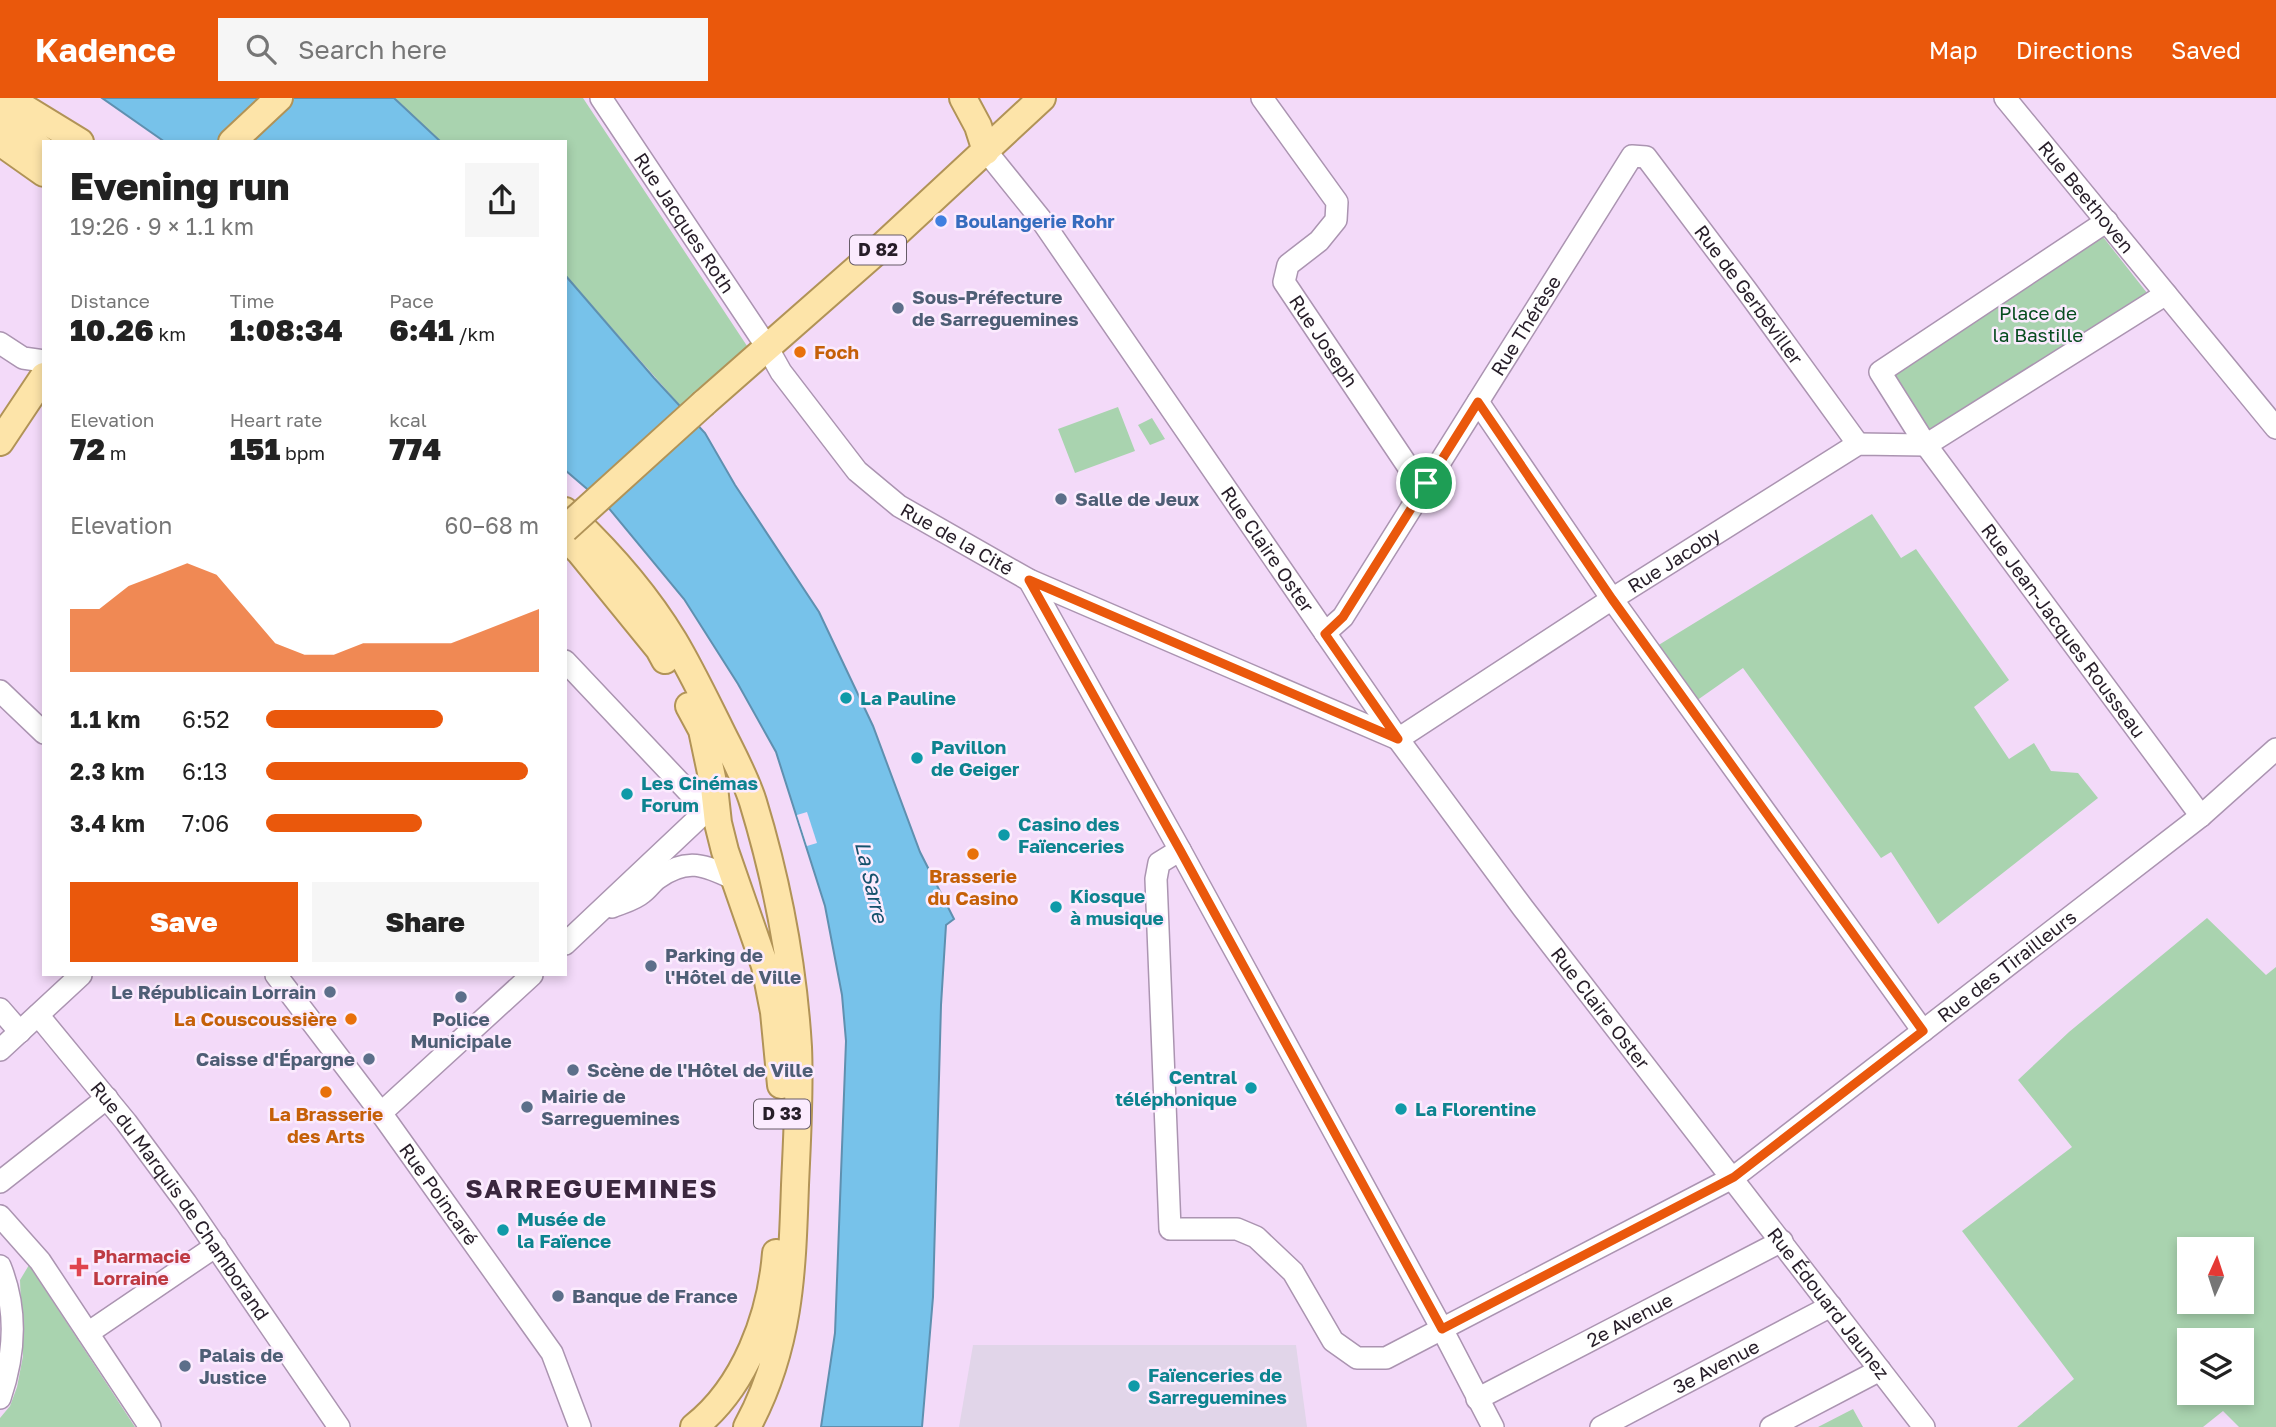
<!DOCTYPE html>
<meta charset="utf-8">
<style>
:root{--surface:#fff;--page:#f6f6f6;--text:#222;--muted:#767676;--accent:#ea580c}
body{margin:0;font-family:"Golos Text",sans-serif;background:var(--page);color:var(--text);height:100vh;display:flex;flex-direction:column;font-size:26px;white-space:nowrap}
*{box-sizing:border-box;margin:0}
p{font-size:23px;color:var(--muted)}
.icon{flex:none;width:38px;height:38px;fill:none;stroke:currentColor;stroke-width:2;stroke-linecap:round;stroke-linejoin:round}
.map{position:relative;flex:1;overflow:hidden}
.sheet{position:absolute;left:42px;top:42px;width:525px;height:836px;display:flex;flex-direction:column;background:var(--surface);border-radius:0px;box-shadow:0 4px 10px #0003}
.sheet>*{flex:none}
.needle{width:46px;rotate:3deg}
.fabs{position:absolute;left:2177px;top:1139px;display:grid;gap:14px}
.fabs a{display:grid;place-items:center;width:77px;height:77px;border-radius:0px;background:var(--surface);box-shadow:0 4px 10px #0003;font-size:35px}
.pin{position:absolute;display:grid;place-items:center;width:60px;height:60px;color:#fff;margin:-30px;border:4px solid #fff;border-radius:50%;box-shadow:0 2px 7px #0007}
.round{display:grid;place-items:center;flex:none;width:74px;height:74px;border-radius:0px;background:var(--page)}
.headline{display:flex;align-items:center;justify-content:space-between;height:119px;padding:0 28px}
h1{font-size:38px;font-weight:800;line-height:52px}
.stats{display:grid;grid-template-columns:repeat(3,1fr);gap:10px;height:119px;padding:7px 28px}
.stats div{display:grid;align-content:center}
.stats b{font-size:30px;font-weight:800}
.stats small{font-size:19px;font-weight:400}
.stats p{font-size:19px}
.chart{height:196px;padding:14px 28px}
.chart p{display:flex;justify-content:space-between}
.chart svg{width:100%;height:126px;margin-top:7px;fill:var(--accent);opacity:.7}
.action{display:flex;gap:14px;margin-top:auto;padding:14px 28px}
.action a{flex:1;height:80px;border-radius:0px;background:var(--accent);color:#fff;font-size:28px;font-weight:800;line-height:80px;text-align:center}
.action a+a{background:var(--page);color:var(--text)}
ul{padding:0 28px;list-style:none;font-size:23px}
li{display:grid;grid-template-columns:112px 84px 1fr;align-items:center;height:52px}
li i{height:18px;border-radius:9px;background:var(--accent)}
header{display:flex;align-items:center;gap:42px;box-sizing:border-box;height:98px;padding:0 35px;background:var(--accent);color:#fff}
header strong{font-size:33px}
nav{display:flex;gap:38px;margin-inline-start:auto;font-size:24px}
.search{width:490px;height:63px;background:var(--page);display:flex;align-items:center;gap:18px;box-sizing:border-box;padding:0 24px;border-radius:0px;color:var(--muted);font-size:26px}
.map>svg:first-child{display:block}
.industrial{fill:#e1d5e9}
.green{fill:#a9d3af;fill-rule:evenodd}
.water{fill:#77c2ea;stroke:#5f90b0;stroke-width:2}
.pier{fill:#f3daf9}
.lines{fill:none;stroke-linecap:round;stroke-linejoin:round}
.minor-casing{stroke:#ab94b1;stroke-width:24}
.major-casing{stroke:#b19357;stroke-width:30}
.minor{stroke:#fff;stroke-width:21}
.major{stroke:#fde4a9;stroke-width:26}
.major-bridge-casing{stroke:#b19357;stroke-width:30;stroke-linecap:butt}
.major-bridge{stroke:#fde4a9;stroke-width:26}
.route-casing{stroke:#fff;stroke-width:14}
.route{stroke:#ea580c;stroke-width:9}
.shop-dot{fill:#3f7fe0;stroke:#fbebfe;stroke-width:2.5}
.service-dot{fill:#5c6f8a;stroke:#fbebfe;stroke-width:2.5}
.food-dot{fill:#e8710a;stroke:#fbebfe;stroke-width:2.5}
.culture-dot{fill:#0f9aa8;stroke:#fbebfe;stroke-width:2.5}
.health-dot{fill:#e0444e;stroke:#fbebfe;stroke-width:2.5}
.labels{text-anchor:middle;stroke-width:5;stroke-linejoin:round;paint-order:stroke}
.shield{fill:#fbebfe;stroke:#665b68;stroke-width:2}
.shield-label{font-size:18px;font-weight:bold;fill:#261d28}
.street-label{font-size:19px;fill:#261d28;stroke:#fbebfe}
.shop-label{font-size:19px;font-weight:bold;fill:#366cbe;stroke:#fbebfe;text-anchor:start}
.service-label{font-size:19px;font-weight:bold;fill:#4e5e75;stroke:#fbebfe;text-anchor:start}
.park-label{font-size:19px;fill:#064c1f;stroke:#fbebfe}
.food-label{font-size:19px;font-weight:bold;fill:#c56008;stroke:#fbebfe}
.culture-label{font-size:19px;font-weight:bold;fill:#0d838f;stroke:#fbebfe;text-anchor:start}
.health-label{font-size:19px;font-weight:bold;fill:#be3a42;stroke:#fbebfe;text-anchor:start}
.water-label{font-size:21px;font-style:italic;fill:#15526d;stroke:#fbebfe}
.district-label{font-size:26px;font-weight:bold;letter-spacing:2px;fill:#3b273f;stroke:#fbebfe}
</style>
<header>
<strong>Kadence</strong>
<div class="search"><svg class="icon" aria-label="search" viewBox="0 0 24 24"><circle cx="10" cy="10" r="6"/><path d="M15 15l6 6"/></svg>Search here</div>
<nav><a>Map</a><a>Directions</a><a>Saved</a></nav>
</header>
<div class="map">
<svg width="2276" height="1329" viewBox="0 0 2276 1329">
<rect width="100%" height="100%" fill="#f3daf9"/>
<path class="industrial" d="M973,1247H1296L1307,1329H959Z"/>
<path class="green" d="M394,0H583L755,260L692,321L565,177V44H441Z
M2100,135L2151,200L1936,343L1890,276Z
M1118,309L1135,353L1075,375L1058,331Z
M1152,320L1165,341L1150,347L1138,327Z
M1872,416L1901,460L1916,451L2009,582L1974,609L2009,661L2034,645L2051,673L2078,675L2098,700L1938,826L1891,754L1881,760L1743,570L1696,603L1657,548Z
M2207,820L2266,877L2276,869V1329H2239L2223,1313L2203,1329H2017L2074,1281L1962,1133L2072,1049L2018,982L2069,934ZM2189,1152H2242V1204H2189ZM2189,1242H2242V1295H2189Z
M29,1167L135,1329H0V1320L10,1308L17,1289L23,1258L20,1182Z
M1853,1311L1863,1329H1818Z"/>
<path class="water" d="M102,0H394L441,44H165Z
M565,177L654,280L705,335L735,387L819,514L873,628L920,754L954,821L946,827L941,907L933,1199L922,1329H821L835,1235L846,943L842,897L825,808L776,654L738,586L684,501L607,408L565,372Z"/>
<path class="pier" d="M807,714L817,745L807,748L797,717Z"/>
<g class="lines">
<defs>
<g id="minor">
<path id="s1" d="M601,0L767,249L781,274L857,373L899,408L1029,482L1398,641"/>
<path id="s2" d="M1262,0L1337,104L1336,122L1319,143L1288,167L1284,184L1409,370L1426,385"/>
<path id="s3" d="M2005,0L2276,330"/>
<path id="s4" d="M986,53L1040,120L1398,641L1523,810L1924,1329"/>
<path id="s5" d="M2107,123L1880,274L1926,347L2201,718"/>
<path d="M0,245L23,260L44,263"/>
<path d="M1478,304L1612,501L1923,933"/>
<path d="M1926,347L2166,196"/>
<path d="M1029,482L1180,752L1442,1231L1493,1329"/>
<path id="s6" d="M1325,535L1343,519L1632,58L1646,59L1747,193L1858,346"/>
<path d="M565,563L718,725"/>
<path d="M0,593L44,635"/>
<path id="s7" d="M1398,641L1612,501L1858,346L1926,347"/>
<path id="s8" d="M1180,752L1159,765L1156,781L1170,1131H1237L1256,1139L1293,1174L1333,1243L1357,1260H1386L1734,1079L2201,718L2276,651"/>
<path d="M612,809C621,805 634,802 642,795C648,791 652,784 658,780C687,759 705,767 734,781"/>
<path d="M565,846L706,713"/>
<path id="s9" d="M276,877L381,1015L552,1255L580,1329"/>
<path d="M0,911L20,934"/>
<path id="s10" d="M38,917L126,1024L186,1105L339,1329"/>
<path d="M0,952L81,877"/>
<path d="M381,1015L532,877"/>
<path d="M0,1084L107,1000"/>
<path d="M0,1118L40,1163L150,1329"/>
<path d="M0,1168C18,1212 15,1256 0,1300"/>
<path d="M88,1235L216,1148"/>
<path id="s11" d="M1477,1301L1782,1143"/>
<path id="s12" d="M1601,1329L1831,1208"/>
<path d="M1771,1329L1880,1272"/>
</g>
<path id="major" d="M8,0L80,44
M963,0L978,28L986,53
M0,21L44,53
M0,44L44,75
M232,44L279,0
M704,305L877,153L1042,0
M0,344L44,278
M565,413C606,451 645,495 674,543C690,570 704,599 718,627C730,652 745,678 753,704C777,783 793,867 798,949C800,995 797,1041 795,1087C792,1175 790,1250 747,1329
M565,439L580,454L659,551L665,562
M689,608L702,632L714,689L718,725L725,753L765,868L774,914L781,987
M694,1329C745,1289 771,1218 776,1155"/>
</defs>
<use href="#minor" class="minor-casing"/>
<use href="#major" class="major-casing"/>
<use href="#minor" class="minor"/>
<use href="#major" class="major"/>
<defs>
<path id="major-bridge" d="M565,431L704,305"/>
</defs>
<use href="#major-bridge" class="major-bridge-casing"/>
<use href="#major-bridge" class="major-bridge"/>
</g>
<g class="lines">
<defs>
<path id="route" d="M1478,304L1612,501L1923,933L1734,1079L1442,1231L1180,752L1029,482L1398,641L1325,536L1343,519Z"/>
</defs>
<use href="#route" class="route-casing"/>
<use href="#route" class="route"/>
</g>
<circle class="shop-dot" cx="941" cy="123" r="7"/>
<g class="service-dot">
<circle cx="898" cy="210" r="7"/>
<circle cx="1061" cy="401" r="7"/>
<circle cx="651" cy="868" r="7"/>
<circle cx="330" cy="894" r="7"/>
<circle cx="461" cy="899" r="7"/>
<circle cx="369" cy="961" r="7"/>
<circle cx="573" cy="972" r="7"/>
<circle cx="527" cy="1009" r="7"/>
<circle cx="558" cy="1198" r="7"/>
<circle cx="185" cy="1268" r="7"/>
</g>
<g class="food-dot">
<circle cx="800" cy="254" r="7"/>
<circle cx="973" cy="756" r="7"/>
<circle cx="351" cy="921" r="7"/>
<circle cx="326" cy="994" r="7"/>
</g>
<g class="culture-dot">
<circle cx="846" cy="600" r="7"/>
<circle cx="917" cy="660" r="7"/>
<circle cx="627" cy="696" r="7"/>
<circle cx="1004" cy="737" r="7"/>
<circle cx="1056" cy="809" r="7"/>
<circle cx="1251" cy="990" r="7"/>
<circle cx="1401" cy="1011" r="7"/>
<circle cx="503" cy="1132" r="7"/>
<circle cx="1134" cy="1288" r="7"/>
</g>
<path class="health-dot" d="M75.5 1158.5h7v7h7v7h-7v7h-7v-7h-7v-7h7z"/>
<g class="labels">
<g class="shield">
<rect x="850" y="137.5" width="56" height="29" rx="5"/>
<rect x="754" y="1001.5" width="56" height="29" rx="5"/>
</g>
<g class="shield-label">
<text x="878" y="158">D 82</text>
<text x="782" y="1022">D 33</text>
</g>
<g class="street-label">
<text dy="7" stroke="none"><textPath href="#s3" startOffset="128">Rue Beethoven</textPath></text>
<text dy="7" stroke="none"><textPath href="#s1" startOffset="150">Rue Jacques Roth</textPath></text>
<text dy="7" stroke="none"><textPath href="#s6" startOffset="754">Rue de Gerbéviller</textPath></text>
<text dy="7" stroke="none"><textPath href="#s6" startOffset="368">Rue Thérèse</textPath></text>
<text dy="7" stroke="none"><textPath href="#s2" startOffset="301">Rue Joseph</textPath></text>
<text dy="7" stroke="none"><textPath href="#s1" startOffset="574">Rue de la Cité</textPath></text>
<text dy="7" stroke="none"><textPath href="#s4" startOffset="488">Rue Claire Oster</textPath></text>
<text dy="7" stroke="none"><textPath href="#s7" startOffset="329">Rue Jacoby</textPath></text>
<text dy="7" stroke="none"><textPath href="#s5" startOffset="590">Rue Jean-Jacques Rousseau</textPath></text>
<text dy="7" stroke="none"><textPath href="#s8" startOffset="1405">Rue des Tirailleurs</textPath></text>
<text dy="7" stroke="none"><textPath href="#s4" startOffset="1055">Rue Claire Oster</textPath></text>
<text dy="7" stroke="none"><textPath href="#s9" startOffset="273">Rue Poincaré</textPath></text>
<text dy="7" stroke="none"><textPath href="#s10" startOffset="234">Rue du Marquis de Chamborand</textPath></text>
<text dy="7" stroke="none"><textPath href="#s4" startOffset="1428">Rue Édouard Jaunez</textPath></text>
<text dy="7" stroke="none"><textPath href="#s11" startOffset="172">2e Avenue</textPath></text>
<text dy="7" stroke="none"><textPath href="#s12" startOffset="130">3e Avenue</textPath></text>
</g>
<g class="shop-label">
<text x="955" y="130">Boulangerie Rohr</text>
</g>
<g class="service-label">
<text x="912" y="206">Sous-Préfecture<tspan x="912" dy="22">de Sarreguemines</tspan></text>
<text x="1075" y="408">Salle de Jeux</text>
<text x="665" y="864">Parking de<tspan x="665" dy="22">l'Hôtel de Ville</tspan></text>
<text x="316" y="901" text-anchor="end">Le Républicain Lorrain</text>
<text x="461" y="928" text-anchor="middle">Police<tspan x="461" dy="22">Municipale</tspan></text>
<text x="355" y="968" text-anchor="end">Caisse d'Épargne</text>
<text x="587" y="979">Scène de l'Hôtel de Ville</text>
<text x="541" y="1005">Mairie de<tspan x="541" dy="22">Sarreguemines</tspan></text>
<text x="572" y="1205">Banque de France</text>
<text x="199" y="1264">Palais de<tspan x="199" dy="22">Justice</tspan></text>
</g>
<g class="park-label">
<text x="2038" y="222">Place de<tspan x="2038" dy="22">la Bastille</tspan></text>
</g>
<g class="food-label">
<text x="814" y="261" text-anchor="start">Foch</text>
<text x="973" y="785">Brasserie<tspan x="973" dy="22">du Casino</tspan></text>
<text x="337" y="928" text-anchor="end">La Couscoussière</text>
<text x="326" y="1023">La Brasserie<tspan x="326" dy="22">des Arts</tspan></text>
</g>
<g class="culture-label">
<text x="860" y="607">La Pauline</text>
<text x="931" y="656">Pavillon<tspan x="931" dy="22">de Geiger</tspan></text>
<text x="641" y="692">Les Cinémas<tspan x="641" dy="22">Forum</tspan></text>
<text x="1018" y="733">Casino des<tspan x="1018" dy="22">Faïenceries</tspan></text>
<text x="1070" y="805">Kiosque<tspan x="1070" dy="22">à musique</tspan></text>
<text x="1237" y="986" text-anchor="end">Central<tspan x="1237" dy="22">téléphonique</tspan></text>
<text x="1415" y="1018">La Florentine</text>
<text x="517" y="1128">Musée de<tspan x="517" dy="22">la Faïence</tspan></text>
<text x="1148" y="1284">Faïenceries de<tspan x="1148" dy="22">Sarreguemines</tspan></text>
</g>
<g class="health-label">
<text x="93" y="1165">Pharmacie<tspan x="93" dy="22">Lorraine</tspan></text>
</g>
<g class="water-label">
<text transform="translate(871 784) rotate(77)" y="7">La Sarre</text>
</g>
<g class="district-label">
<text x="592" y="1100">SARREGUEMINES</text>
</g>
</g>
</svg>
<div class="fabs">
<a><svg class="needle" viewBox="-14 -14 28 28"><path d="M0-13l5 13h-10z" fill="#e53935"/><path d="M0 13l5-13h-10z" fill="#767676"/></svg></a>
<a><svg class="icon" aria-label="layers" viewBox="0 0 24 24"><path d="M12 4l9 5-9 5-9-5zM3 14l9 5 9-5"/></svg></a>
</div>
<div class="pin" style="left:1426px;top:385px;background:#1e9e55"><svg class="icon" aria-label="arrive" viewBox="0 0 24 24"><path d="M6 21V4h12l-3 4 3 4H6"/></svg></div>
<section class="sheet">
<div class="headline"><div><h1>Evening run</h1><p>19:26 · 9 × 1.1 km</p></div><a class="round"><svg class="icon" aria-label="share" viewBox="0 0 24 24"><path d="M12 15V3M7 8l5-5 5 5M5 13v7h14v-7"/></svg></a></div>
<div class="stats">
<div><p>Distance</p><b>10.26<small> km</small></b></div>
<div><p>Time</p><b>1:08:34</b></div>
<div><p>Pace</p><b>6:41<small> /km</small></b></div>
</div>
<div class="stats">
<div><p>Elevation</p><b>72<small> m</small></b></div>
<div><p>Heart rate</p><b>151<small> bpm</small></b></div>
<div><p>kcal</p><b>774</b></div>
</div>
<div class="chart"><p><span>Elevation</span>60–68 m</p>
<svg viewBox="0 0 160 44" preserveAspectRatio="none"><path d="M0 44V22L10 22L20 14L30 10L40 6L50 10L60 22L70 34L80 38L90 38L100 34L110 34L120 34L130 34L140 30L150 26L160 22V44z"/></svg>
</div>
<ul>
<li><b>1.1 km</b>6:52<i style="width:65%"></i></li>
<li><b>2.3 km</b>6:13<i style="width:96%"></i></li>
<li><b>3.4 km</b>7:06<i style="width:57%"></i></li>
</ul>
<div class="action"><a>Save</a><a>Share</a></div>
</section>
</div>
